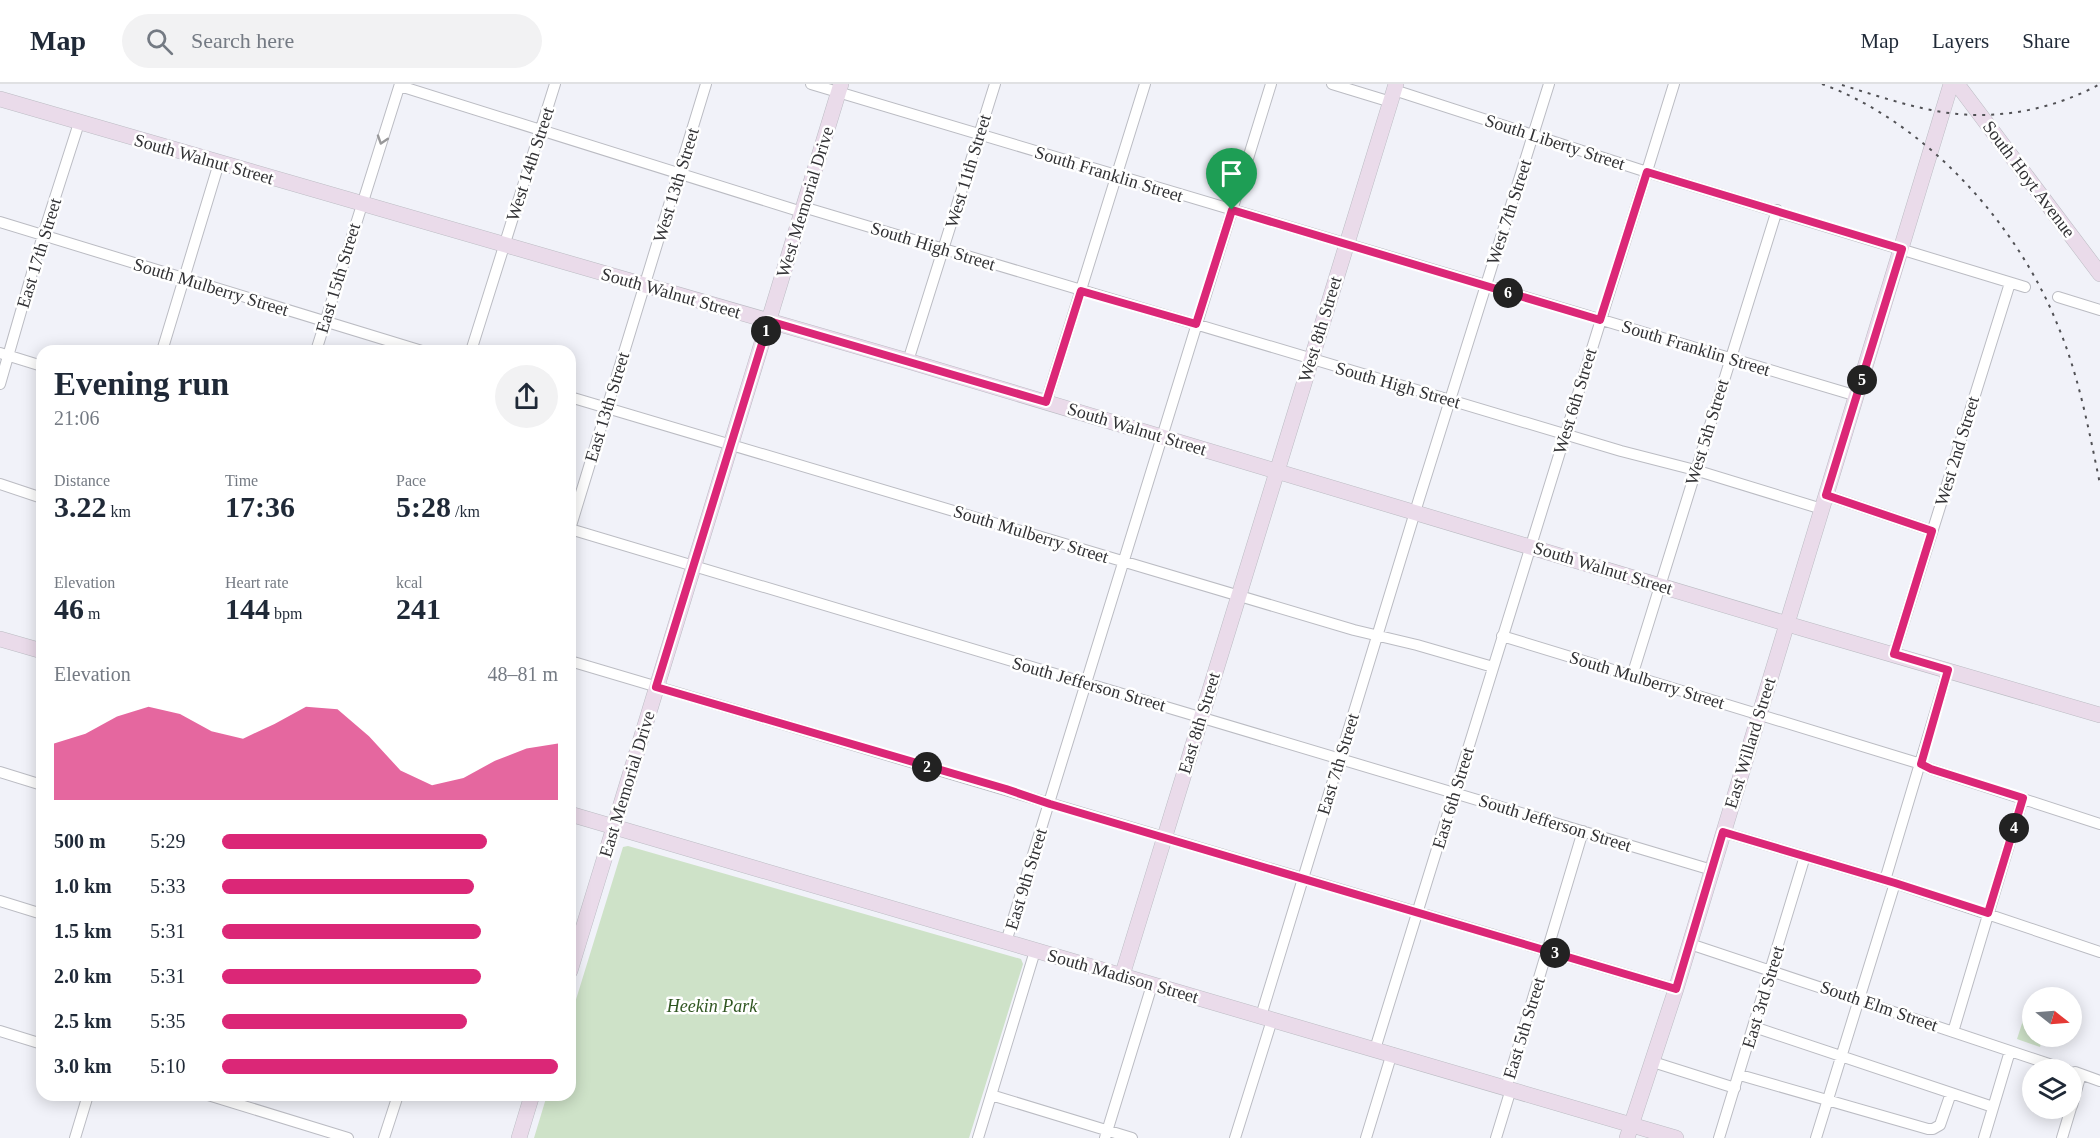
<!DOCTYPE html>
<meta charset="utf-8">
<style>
:root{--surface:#fff;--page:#f2f2f3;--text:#1f2937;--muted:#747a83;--line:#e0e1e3;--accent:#db2777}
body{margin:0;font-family:Georgia,serif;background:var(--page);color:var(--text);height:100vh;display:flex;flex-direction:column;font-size:22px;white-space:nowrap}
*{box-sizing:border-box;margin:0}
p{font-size:20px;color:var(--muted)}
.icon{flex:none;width:33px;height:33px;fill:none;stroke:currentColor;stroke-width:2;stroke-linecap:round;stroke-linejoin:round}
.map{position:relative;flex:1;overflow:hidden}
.side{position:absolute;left:36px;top:261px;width:540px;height:756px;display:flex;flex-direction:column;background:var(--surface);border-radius:18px;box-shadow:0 3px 15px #0003}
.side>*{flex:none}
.needle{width:39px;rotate:107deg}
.tools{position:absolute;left:2022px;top:903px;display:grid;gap:12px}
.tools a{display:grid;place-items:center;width:60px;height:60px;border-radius:50%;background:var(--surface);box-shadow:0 3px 15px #0003;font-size:30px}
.pin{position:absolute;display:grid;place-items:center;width:51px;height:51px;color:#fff;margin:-62px -26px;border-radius:50% 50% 50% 0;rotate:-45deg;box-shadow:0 0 6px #0007}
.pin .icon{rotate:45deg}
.km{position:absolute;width:30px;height:30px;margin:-15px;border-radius:50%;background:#222;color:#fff;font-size:16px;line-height:30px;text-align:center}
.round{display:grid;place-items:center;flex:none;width:63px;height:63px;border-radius:32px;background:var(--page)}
.summary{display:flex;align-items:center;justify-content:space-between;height:102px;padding:0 18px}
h1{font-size:33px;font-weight:600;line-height:45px}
.figures{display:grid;grid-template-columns:repeat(3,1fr);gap:9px;height:102px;padding:6px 18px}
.figures div{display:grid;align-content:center}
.figures b{font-size:30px;font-weight:600}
.figures small{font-size:16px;font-weight:400}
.figures p{font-size:16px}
.chart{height:168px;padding:12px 18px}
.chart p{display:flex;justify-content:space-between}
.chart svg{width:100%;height:108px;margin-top:6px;fill:var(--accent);opacity:.7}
ul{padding:0 18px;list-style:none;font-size:20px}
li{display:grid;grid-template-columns:96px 72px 1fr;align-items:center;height:45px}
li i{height:15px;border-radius:8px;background:var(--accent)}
header{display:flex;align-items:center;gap:36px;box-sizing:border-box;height:84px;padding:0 30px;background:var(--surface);border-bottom:2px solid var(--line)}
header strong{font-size:28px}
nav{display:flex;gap:33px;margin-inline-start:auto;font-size:21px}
.search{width:420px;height:54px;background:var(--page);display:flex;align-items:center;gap:15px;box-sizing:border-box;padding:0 21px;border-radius:33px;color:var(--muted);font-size:22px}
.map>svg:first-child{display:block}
.green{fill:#cee2c8}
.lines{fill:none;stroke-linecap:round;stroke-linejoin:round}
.street-casing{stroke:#bbbcc3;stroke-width:12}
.secondary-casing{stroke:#bbbcc3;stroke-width:16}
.street{stroke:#fff;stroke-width:10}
.secondary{stroke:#eadbea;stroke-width:15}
.rail{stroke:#515155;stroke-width:2;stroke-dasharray:3 6;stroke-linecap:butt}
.oneway{stroke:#98989a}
.route-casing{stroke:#fff;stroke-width:12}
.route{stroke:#db2777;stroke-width:8}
.labels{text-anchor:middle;stroke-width:5;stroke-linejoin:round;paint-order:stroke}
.street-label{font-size:18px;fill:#323235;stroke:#fff}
.park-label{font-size:18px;font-style:italic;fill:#315722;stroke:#fff}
</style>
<header>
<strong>Map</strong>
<div class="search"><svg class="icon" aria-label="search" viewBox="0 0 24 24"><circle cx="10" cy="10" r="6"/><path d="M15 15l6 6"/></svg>Search here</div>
<nav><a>Map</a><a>Layers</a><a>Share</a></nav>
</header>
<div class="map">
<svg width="2100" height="1054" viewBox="0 0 2100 1054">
<rect width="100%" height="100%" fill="#f1f2f9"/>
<path class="green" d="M628,762L1021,875L1023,880L969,1054H534L547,1011H570V935L623,763Z
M2030,915L2032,916V952L2043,953L2040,963L2017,955Z"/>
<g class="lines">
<defs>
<path id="street" d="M811,0L1857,312
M1332,0L1391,18
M400,2L802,128
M1394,6L1647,88L2025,203
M803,123L1621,367L1695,386L1822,425
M0,138L422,267
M2058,213L2100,226
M162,267L219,79
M316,267L400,0
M471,267L555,0
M0,269L42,282
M908,277L995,0
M0,300L43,151L79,39
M570,313L1354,546L1417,561L1493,583
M1046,318L1145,0
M0,400L42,414
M1826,411L1932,447
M570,445L1712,786
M570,445L706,0
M1502,552L1921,680L1931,685L2100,740
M1894,570L2010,199
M570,577L1676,905
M1632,592L1777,126
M0,688L42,701
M1723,748L1895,799L2100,868
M1885,796L1948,586
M0,817L42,830
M1006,858L1271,0
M1690,860L2067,986
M1261,932L1419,415L1549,0
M1754,943L1993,1023
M0,947L42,960
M1953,948L2023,714
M1375,965L1674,0
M1653,978L1735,1004
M2075,988L2100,997
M1740,991L1928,1045H1933L1940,1041L1951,1009
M1506,1004L1583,747
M208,1011L348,1054
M991,1011L1132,1054
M2072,1022L2081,990
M75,1054L88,1011
M384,1054L398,1011
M978,1054L1035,867
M1105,1054L1152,901
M1235,1054L1272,936
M1366,1054L1392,969
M1496,1054L1511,1005
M1719,1054L1805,772
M1816,1054L1895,799
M1984,1054L2010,967
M2062,1054L2071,1024"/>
<path id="secondary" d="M1957,0L2100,190
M0,15L908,277L1801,544L2100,631
M0,555L42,567
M570,730L1676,1054
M570,887L841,0
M1122,892L1396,0
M519,1054L532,1011
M1627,1054L1676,905L1951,0"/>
</defs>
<use href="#street" class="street-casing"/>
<use href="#secondary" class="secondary-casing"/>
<use href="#street" class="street"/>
<use href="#secondary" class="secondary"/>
<path class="rail" d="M1822,0C1926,38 2018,141 2058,242C2079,292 2089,347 2100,400
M1842,1C1871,10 1901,20 1931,26C1988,38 2049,28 2100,0"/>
</g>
<defs><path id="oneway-chevron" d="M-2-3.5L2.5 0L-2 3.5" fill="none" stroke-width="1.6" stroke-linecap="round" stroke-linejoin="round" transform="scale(1.5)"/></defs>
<use class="oneway" href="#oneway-chevron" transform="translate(382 56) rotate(108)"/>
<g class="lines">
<defs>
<path id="route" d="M1647,88L1902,165L1826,411L1932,447L1894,570L1948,586L1921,680L1931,685L2023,714L1988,829L1895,799L1723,748L1676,905L1050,720L1006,705L656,603L769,237L1046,318L1081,207L1196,240L1232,126L1600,236Z"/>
</defs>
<use href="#route" class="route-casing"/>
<use href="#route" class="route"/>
</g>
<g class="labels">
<g class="street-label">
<text transform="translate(1555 58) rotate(18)" y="6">South Liberty Street</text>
<text transform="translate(204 75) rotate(16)" y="6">South Walnut Street</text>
<text transform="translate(530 80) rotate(-72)" y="6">West 14th Street</text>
<text transform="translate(968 87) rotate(-73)" y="6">West 11th Street</text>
<text transform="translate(1109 90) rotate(17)" y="6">South Franklin Street</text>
<text transform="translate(2029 95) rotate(53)" y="6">South Hoyt Avenue</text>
<text transform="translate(676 101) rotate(-73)" y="6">West 13th Street</text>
<text transform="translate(805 118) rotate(-73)" y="6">West Memorial Drive</text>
<text transform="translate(1509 128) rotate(-72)" y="6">West 7th Street</text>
<text transform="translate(933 162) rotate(17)" y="6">South High Street</text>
<text transform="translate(39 169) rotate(-73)" y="6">East 17th Street</text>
<text transform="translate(338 194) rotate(-73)" y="6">East 15th Street</text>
<text transform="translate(211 203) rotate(17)" y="6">South Mulberry Street</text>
<text transform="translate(671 209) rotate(16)" y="6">South Walnut Street</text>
<text transform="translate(1320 245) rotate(-73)" y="6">West 8th Street</text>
<text transform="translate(1696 264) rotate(17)" y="6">South Franklin Street</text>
<text transform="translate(1398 301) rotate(16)" y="6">South High Street</text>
<text transform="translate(1575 317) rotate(-73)" y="6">West 6th Street</text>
<text transform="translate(607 323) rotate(-73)" y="6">East 13th Street</text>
<text transform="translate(1137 345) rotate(17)" y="6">South Walnut Street</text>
<text transform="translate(1707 348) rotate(-73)" y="6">West 5th Street</text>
<text transform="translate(1957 367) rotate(-73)" y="6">West 2nd Street</text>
<text transform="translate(1031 450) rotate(17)" y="6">South Mulberry Street</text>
<text transform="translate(1603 484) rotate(17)" y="6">South Walnut Street</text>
<text transform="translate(1647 596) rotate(17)" y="6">South Mulberry Street</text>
<text transform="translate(1089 600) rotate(16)" y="6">South Jefferson Street</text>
<text transform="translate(1199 639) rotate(-73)" y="6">East 8th Street</text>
<text transform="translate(1750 659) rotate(-73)" y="6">East Willard Street</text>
<text transform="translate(1338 680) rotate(-73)" y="6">East 7th Street</text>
<text transform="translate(627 700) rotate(-73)" y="6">East Memorial Drive</text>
<text transform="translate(1453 714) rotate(-73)" y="6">East 6th Street</text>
<text transform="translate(1555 739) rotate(17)" y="6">South Jefferson Street</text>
<text transform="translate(1026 795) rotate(-73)" y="6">East 9th Street</text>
<text transform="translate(1123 892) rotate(16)" y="6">South Madison Street</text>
<text transform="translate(1763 913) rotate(-73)" y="6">East 3rd Street</text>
<text transform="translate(1879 922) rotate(19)" y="6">South Elm Street</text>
<text transform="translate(1524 944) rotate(-73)" y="6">East 5th Street</text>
</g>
<g class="park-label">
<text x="712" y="928">Heekin Park</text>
</g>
</g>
</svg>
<div class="tools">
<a><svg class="needle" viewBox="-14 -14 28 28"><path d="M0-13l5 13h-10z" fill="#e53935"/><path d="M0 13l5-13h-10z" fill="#747a83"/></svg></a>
<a><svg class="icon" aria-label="layers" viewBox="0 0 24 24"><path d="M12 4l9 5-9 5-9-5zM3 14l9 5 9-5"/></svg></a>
</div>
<div class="pin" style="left:1232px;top:126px;background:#1e9e55"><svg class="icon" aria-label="arrive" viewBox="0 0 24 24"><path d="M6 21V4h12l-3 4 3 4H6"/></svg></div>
<b class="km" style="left:766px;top:247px">1</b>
<b class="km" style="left:927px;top:683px">2</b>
<b class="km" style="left:1555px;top:869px">3</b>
<b class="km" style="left:2014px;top:744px">4</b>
<b class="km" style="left:1862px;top:296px">5</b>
<b class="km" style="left:1508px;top:209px">6</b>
<section class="side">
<div class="summary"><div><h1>Evening run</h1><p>21:06</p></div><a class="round"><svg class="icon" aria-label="share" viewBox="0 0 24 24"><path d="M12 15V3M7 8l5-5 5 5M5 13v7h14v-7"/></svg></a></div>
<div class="figures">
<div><p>Distance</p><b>3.22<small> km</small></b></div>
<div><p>Time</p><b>17:36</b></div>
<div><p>Pace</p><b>5:28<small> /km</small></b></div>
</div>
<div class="figures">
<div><p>Elevation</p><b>46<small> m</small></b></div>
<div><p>Heart rate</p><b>144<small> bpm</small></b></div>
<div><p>kcal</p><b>241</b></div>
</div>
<div class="chart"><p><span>Elevation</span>48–81 m</p>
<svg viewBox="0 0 160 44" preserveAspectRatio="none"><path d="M0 44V21L10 17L20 10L30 6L40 9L50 16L60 19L70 13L80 6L90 7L100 18L110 32L120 38L130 35L140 28L150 23L160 21V44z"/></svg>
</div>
<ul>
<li><b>500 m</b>5:29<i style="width:79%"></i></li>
<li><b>1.0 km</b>5:33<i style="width:75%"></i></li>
<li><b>1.5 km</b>5:31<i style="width:77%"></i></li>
<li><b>2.0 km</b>5:31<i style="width:77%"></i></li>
<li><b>2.5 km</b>5:35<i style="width:73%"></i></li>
<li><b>3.0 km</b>5:10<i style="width:100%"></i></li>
</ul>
</section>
</div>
